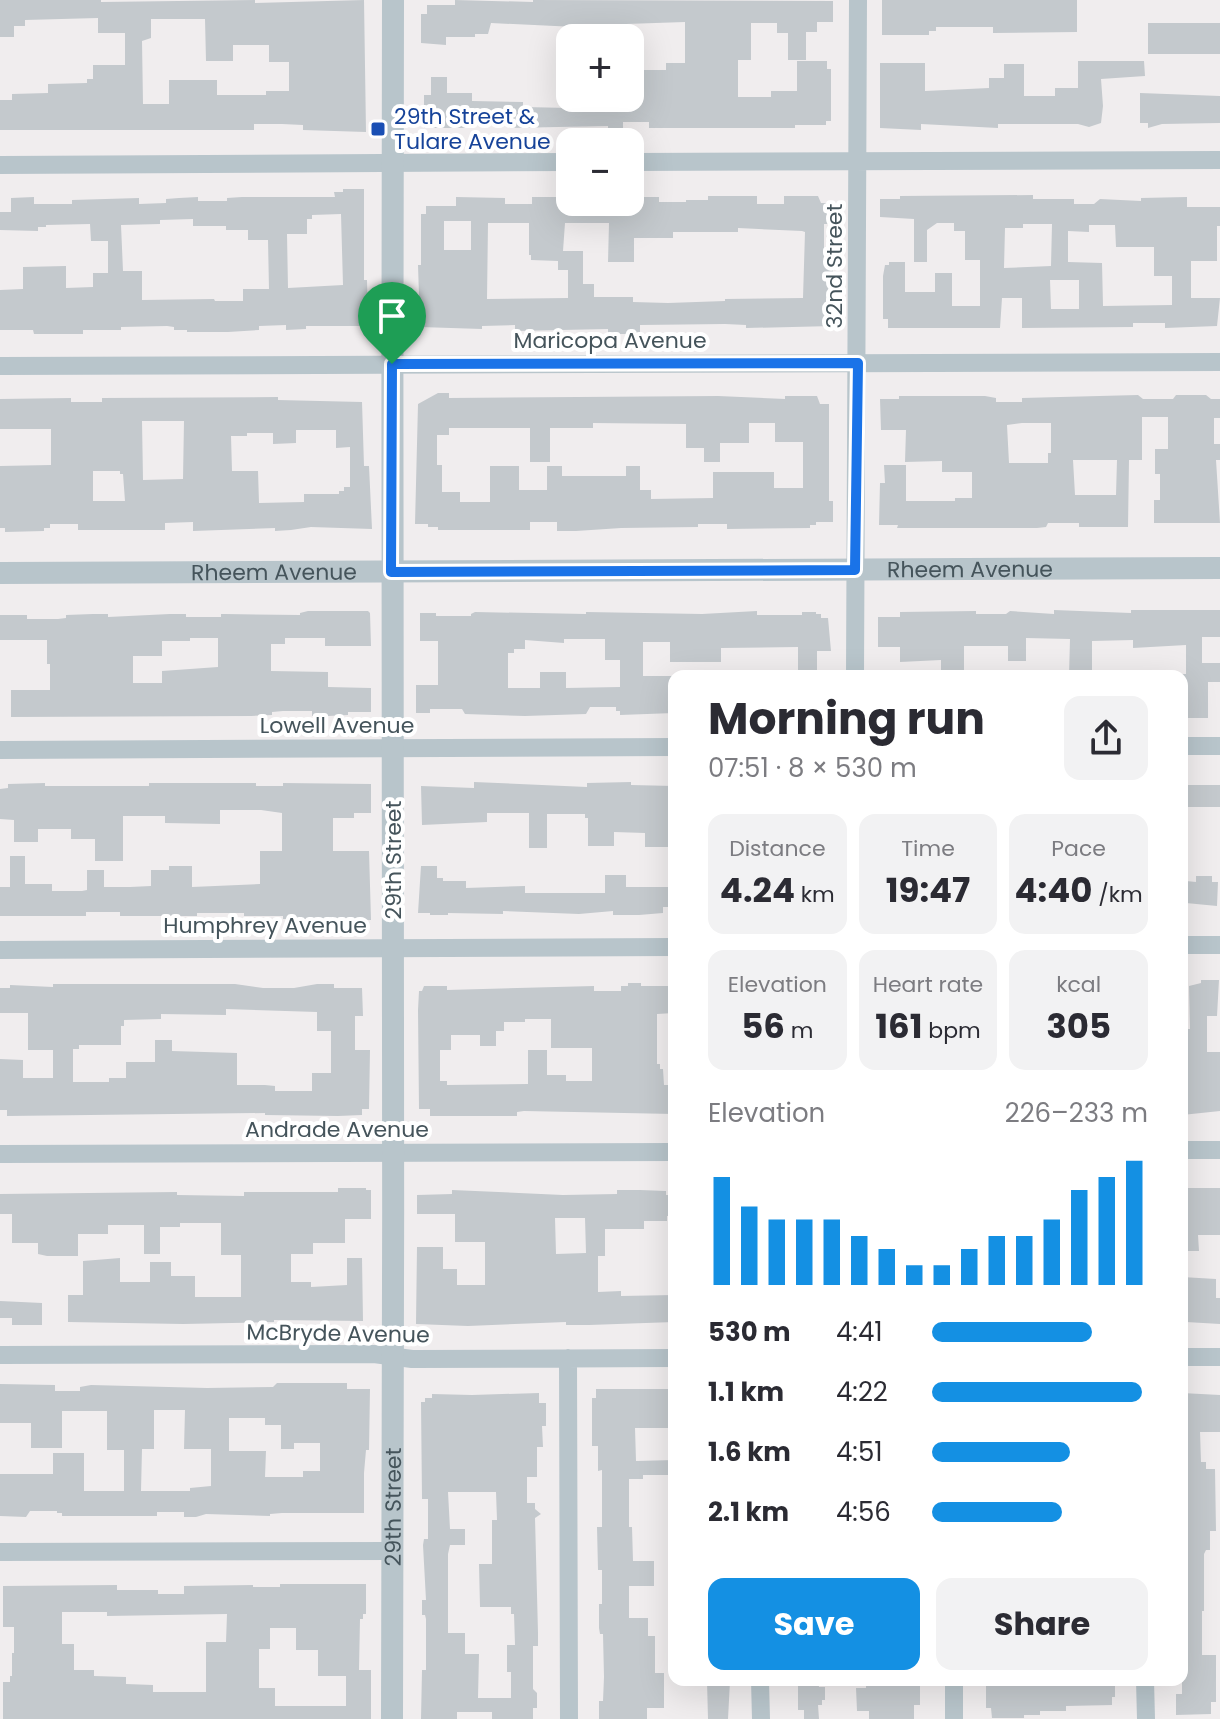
<!DOCTYPE html>
<meta charset="utf-8">
<style>
:root{--surface:#fff;--page:#f2f2f3;--text:#2b2b33;--muted:#7c7c81;--accent:#1490e3}
body{margin:0;font-family:Poppins,sans-serif;background:var(--page);color:var(--text);height:100vh;display:flex;flex-direction:column;font-size:30px;white-space:nowrap}
*{box-sizing:border-box;margin:0}
p{font-size:26px;color:var(--muted)}
.icon{flex:none;width:44px;height:44px;fill:none;stroke:currentColor;stroke-width:2;stroke-linecap:round;stroke-linejoin:round}
.map{position:relative;flex:1;overflow:hidden}
.panel{position:absolute;left:668px;top:670px;width:520px;height:1016px;display:flex;flex-direction:column;background:var(--surface);border-radius:16px;box-shadow:0 8px 32px #0002}
.panel>*{flex:none}
.fabs{position:absolute;left:556px;top:24px;display:grid;gap:16px}
.fabs a{display:grid;place-items:center;width:88px;height:88px;border-radius:16px;background:var(--surface);box-shadow:0 8px 32px #0002;font-size:40px}
.pin{position:absolute;display:grid;place-items:center;width:68px;height:68px;color:#fff;margin:-82px -34px;border-radius:50% 50% 50% 0;rotate:-45deg;box-shadow:0 0 8px #0007}
.pin .icon{rotate:45deg}
.round{display:grid;place-items:center;flex:none;width:84px;height:84px;border-radius:16px;background:var(--page)}
.head{display:flex;align-items:center;justify-content:space-between;height:136px;padding:0 40px}
h1{font-size:44px;font-weight:700;line-height:60px}
.metrics{display:grid;grid-template-columns:repeat(3,1fr);gap:12px;height:136px;padding:8px 40px}
.metrics div{display:grid;align-content:center;border-radius:16px;background:var(--page);text-align:center}
.metrics b{font-size:34px;font-weight:700}
.metrics small{font-size:22px;font-weight:400}
.metrics p{font-size:22px}
.chart{height:224px;padding:16px 40px}
.chart p{display:flex;justify-content:space-between}
.chart svg{width:100%;height:144px;margin-top:8px;stroke:var(--accent);stroke-width:6}
.cta{display:flex;gap:16px;margin-top:auto;padding:16px 40px}
.cta a{flex:1;height:92px;border-radius:16px;background:var(--accent);color:#fff;font-size:32px;font-weight:700;line-height:92px;text-align:center}
.cta a+a{background:var(--page);color:var(--text)}
ul{padding:0 40px;list-style:none;font-size:26px}
li{display:grid;grid-template-columns:128px 96px 1fr;align-items:center;height:60px}
li i{height:20px;border-radius:10px;background:var(--accent)}
.map>svg:first-child{display:block}
.building{fill:#c4c9cd;fill-rule:evenodd}
.lines{fill:none;stroke-linecap:round;stroke-linejoin:round}
.minor{stroke:#b8c5cb;stroke-width:18}
.tertiary{stroke:#b8c5cb;stroke-width:22}
.route-casing{stroke:#fff;stroke-width:16}
.route{stroke:#1a73e8;stroke-width:10}
.transit-dot{fill:#1a4fb4;stroke:#fff;stroke-width:3}
.labels{text-anchor:middle;stroke-width:8;stroke-linejoin:round;paint-order:stroke}
.transit-label{font-size:22px;fill:#164399;stroke:#fff;text-anchor:start}
.street-label{font-size:22px;fill:#45545b;stroke:#fff}
</style>
<div class="map">
<svg width="1220" height="1719" viewBox="0 0 1220 1719">
<rect width="100%" height="100%" fill="#f0edee"/>
<path class="building" d="M0,0H101V2L255,0V3L364,0L366,132L303,130V125L282,124H254V130H0V100H12V94L48,93V84L87,83V79H93V65H125V33H98V18L25,20V26H14V37H0ZM151,19H205L206,61H233V45H269V62H289V91H266V95H217V80H169V104H143L142,41L151,38Z
M455,0L533,2V0L833,1V22H817V32H806V60H788V33H777V23H751V60H738V97H771V91H797V61H827V69H831V121H826V125H795V128H649V122H623V129H608V126L509,128V122H476L465,124V128H424V95H431V77H447V93H472V101L523,102V107L570,108V103H576V98H598V101H630V70H666V63H685V22L596,25V37H576V27L491,23L488,34H475V37H446V45L421,43V14H427V5H455Z
M882,0H1077V32L993,33V27H936V31H929V35H882Z
M1148,23H1220V54H1148Z
M1078,61H1144L1145,76L1101,79L1103,106L1101,123L1089,127L1078,124H998V128L921,124V130L880,128V63H925V91L989,88V78H1004V64H1024V96H1055V88H1078Z
M1140,93L1220,96V123L1162,124L1148,128V123H1140Z
M343,189H364V280H367L368,321H364V326H306V329L286,330V325L259,326V330L228,332H187V330H174V327L167,326L121,327V330H83V334H34L33,330H0V290L23,289V267L66,266V288L93,287V273H108V241H91L90,224L46,225V227H38V231L0,230V212H11V198L34,197V204H72V200L139,198V204L166,203V199L179,198L198,197V201H227V198L242,197H335L334,192H343ZM341,214L343,285L288,288L287,234H307V219H312V215ZM193,219V226H226V230H248V240H268L269,289H243V301H215L214,299L142,300V271H123L121,225L160,224V220Z
M1033,195V199H1074V204H1094L1100,199L1141,201V198L1187,197V207H1220V226H1217V261H1191V298H1220L1217,326L1165,328V323H1133V327L1022,328V298H1002L1000,328H888V319H883V276L885,265H889V262H905V292H935V273H952V306H980V260H965V231H954V223H937L927,230V262H914V219L880,217V199H900V196ZM1023,224H1052L1051,266L1004,268L1005,228H1023ZM1089,225H1115L1116,247H1154V276H1172V305L1103,306L1102,263L1068,262V231L1089,232ZM1050,280H1079V309H1051Z
M708,196H757V204H784V196H818L821,203H829V224H824V264H833V326L746,328V325L725,324L640,325V333L632,334H608V329L515,331V325L482,326V329L420,327L418,265H421V214H426V206H456V197L505,198V204H532V197H565V202L618,203L630,202L631,197H659V202H686V200H708ZM444,221H471V250H444ZM488,223H529V255H531V260L558,261V270H568V298L487,299ZM565,223H609L608,262H634V238H673V232H738V228L802,231L805,232L803,298L725,299V301L668,303L633,302V297H594V284H583V251H563Z
M438,393H449V398L718,396L785,399V396H817L820,404H829V501H833V522H816V525H810V528L727,529V524H698V527L621,528L576,531H557V522H530V530H438V527H428V524H415L418,404ZM593,423L686,424V448H704V462H720V443H749V423H775V442H803V488H774V472H713V498L651,499V490H640V466H626V476H562V466H547V490H519V466H490V502H460V492H442V465H437V435H449V428H530V462H550V428H593Z
M1138,395L1143,399H1173L1176,395H1206L1211,399H1220V418H1214V444H1220V460H1216L1220,523H1154V500H1160V474H1155V449H1168V417H1142V460H1129L1128,527H1079V523H1048L1046,527L1037,528H897L898,525H879L880,483H885L884,465H906V501H955V498H972V472H942V461L905,462L906,430H881L880,399H899V396H985L996,398V402H1022V398ZM1022,423H1051V453H1048V463H1009L1007,425ZM1073,460H1117L1116,495H1075Z
M278,397V400L362,402L364,466H369L372,529L311,527L291,530L275,531V528L193,531V522L165,523V530H78V524H50V528H44V531L5,532V528H0V466L51,465V429H0V399L71,398V402H102V398ZM142,421H184L183,479L143,480ZM296,430H336V448L350,447V487H344V491H339V494H304V502L259,503L258,471H232L231,436H247V433H273V444L296,443ZM93,471H120V474H123L125,501H93Z
M1054,610L1131,613V610H1220V637H1202V663H1220V682H1208V718H1186V693H1182V674H1186V645L1133,648V640L1092,641V676H1069L1070,639L1026,638V661H1008V646H964V676H941V660L900,662V647H878V617H900V612L976,611V614H1006L1010,611L1054,614Z
M308,611H368L370,613L371,646H325V638H285V644H271V671L328,672V687L371,688V712H348V715L328,716H312V711H283L272,712V715L251,716L11,717V690H50V664H47V640H0V615H27V619H58L66,618V615L93,614H108V617L170,614H186V617H221V614H225L300,615V613ZM190,638H218V667L162,671V683H133V656H162V641H190Z
M757,611V615H802V612H816V614H821V618H828L831,651H817V676H798V647L721,648V662H670V642H643V676H674V713L620,715V711H616V707H590L586,714L525,716L465,714L462,709H430V713H416V685H438V641H420V613H436V616H471V614L475,612L586,614V612L702,614ZM564,639H605V660H620V687L566,688V672H540V688H508V653H514V649H525V640L564,643Z
M474,782L587,787V783L631,782V785L674,786V847H645V833L614,832V846H588V818H585V814H547V848H529V813H487V822L422,825L421,786L474,788Z
M45,783V786H149V783H256V786H283V783L371,784V813H354V818H333V851H369L371,920L283,919V916H244V913H197V916H120V912H86V916H0V887H10V856H25V884H52V891H82L87,890V870H104V887H130L151,886V870H169V866H192V887L260,884V851H282V813L261,810H220V824L165,823V816H123V861H95V839H71V829H38V842H14V820L0,819V789L8,788V784Z
M1182,785H1220V807H1182Z
M421,866H437V878H443V881H466V888L525,886V893H605V875H626V887H674V907H663V913L639,915H613V911L579,914L503,911V914L448,913V915H430V913H418Z
M1196,876H1212V882H1218L1217,906L1186,903V881L1196,882Z
M1201,980H1219L1217,1016H1207V1052H1220V1111L1182,1115V1029H1190L1189,986L1201,983Z
M628,983H641V986H674V1013L657,1014V1064H660V1069H663L664,1085H674V1114L524,1111L517,1112V1116H430V1109H419L418,1010L419,991H422L424,986H447V990L594,986V991H621V986H628ZM525,1019H551V1048H592V1081H566V1075H547V1050H528V1084L447,1085V1081H440V1050H451V1035H480V1046H496V1031H504V1022H525Z
M53,984H235L263,988H294L317,984H334V988H362L363,1016H355V1050H370L369,1109H362V1115L338,1116L265,1115V1113L7,1116V1110H0V1059L23,1060V1078H53V1050H28V1013H0V988H10V985L53,987ZM226,1009L317,1012V1031H331V1073H312V1091H275V1086L265,1085H237V1053L172,1051V1040H155V1062H126V1078H109V1082H73V1049H79V1045H121V1026H124V1020L161,1019V1014L226,1015Z
M338,1188H366V1190H371V1219H345V1243H313V1254H291V1282H311V1287L347,1285V1258H362L363,1321L274,1320V1322L183,1324L68,1322V1295H83V1261L120,1258V1282H150V1262H171V1276H195V1297H241V1255H221V1223H180V1227H160V1254H144V1225H108V1234H78V1256H47L38,1254V1243H12V1214H0V1194L177,1192V1195L244,1196V1192H338Z
M1188,1188H1220V1235H1198L1199,1251H1182V1194H1188Z
M452,1190L563,1195L617,1194V1190H640L666,1191V1195H674V1216H667V1221H644V1229H605V1256H598V1292L621,1291V1296L674,1295V1322L589,1325H566V1322L468,1326L416,1324L417,1247H443V1269H457V1285H485V1242H455V1214H417V1195L452,1194ZM555,1218H585L586,1253L556,1254Z
M1182,1277L1216,1279V1298H1220V1324L1186,1322V1319H1182Z
M0,1301L42,1303V1325H12V1318H0Z
M277,1383H347V1389H370L369,1450H366L364,1473V1513H282L270,1514V1516L206,1514L196,1517H184V1512H157V1516H62V1513H57V1511H30L26,1517L0,1516V1474H53V1453H84V1491H124V1450H107V1411H62V1448H31V1423H0V1384L55,1385V1391H80V1387L91,1385L207,1388L273,1387ZM154,1410H185L184,1449H211V1486L190,1488V1491H141L142,1449H154ZM229,1418H265V1425H281V1449H294V1443H320V1471H303V1477H265L266,1451H229Z
M596,1389H674V1428H635L636,1461L674,1460V1475H643V1479H629V1527H632L633,1561H654V1586H629V1618H648V1636H655V1673H664V1708H647V1719H599V1701H603L604,1677L603,1634H600L599,1628V1604H602V1570H598L597,1527H602V1470L598,1471V1446H592V1398H596Z
M539,1393V1403H546V1426H542L543,1447H537V1477H527V1503H535V1509L541,1514L535,1518L538,1633V1646H533V1689L537,1693V1708H533V1719H492V1712H457V1719H421L422,1670H426V1619L425,1615H422V1600H426L423,1545L424,1539H428V1499H422L421,1402H425V1398H432V1394L472,1395ZM448,1492H496L497,1520H492V1564H479L480,1607H511V1614H514L515,1645H507V1672H511V1698H478L479,1654H465V1633H448V1554L450,1545H465V1529H450Z
M1182,1393L1220,1395V1432H1200L1201,1462H1206V1469H1215L1216,1531H1210V1550H1206L1204,1554V1611H1202V1655H1216V1702H1211V1714L1176,1715V1694H1182V1618H1185V1596L1182,1593Z
M280,1584H366V1614H363V1619H360L359,1670H371V1719H3V1682H10V1676H12V1653H14V1627H3V1586L117,1585V1590H158V1594H184V1586L253,1585V1587H280ZM62,1612H107V1616L227,1614L226,1642H206V1692H153V1685L126,1684V1677L94,1676V1670H74V1644H62ZM270,1628H296V1650H318V1676H346V1706H275V1688H259V1649H270Z
M798,1680H818L819,1687H825V1700H822V1705H818L819,1719H804V1710H798Z
M866,1680H880L881,1684H920V1705H914V1719H869V1711H857L856,1688H866Z
M986,1680H1108V1684H1115V1697H1112V1705L1066,1706V1711H1040V1715H1024V1718H992L991,1708H986Z
M707,1681H730L728,1719H708Z"/>
<g class="lines">
<path class="minor" d="M630,162L1220,160
M0,165L570,162
M0,366L1220,362
M855,676L858,0
M1182,746H1220
M0,750L674,747
M1182,945H1220
M0,950L674,947
M1182,1150H1220
M0,1154L674,1152
M0,1355L374,1354L412,1359L674,1358
M1182,1357H1220
M568,1358L569,1719
M0,1552L393,1551
M760,1680L761,1719
M954,1680V1719
M1145,1680L1146,1719"/>
<g class="tertiary">
<path id="s1" d="M0,573L1220,568"/>
<path id="s2" d="M392,1719C395,1146 391,573 393,0"/>
</g>
</g>
<g class="lines">
<defs>
<path id="route" d="M858,363L855,570L391,572L392,364Z"/>
</defs>
<use href="#route" class="route-casing"/>
<use href="#route" class="route"/>
</g>
<rect class="transit-dot" x="370" y="121" width="16" height="16" rx="4"/>
<g class="labels">
<g class="transit-label">
<text x="394" y="124">29th Street &amp;<tspan x="394" dy="25">Tulare Avenue</tspan></text>
</g>
<g class="street-label">
<text transform="translate(834 266) rotate(-90)" y="8">32nd Street</text>
<text x="610" y="348">Maricopa Avenue</text>
<text dy="8" stroke="none"><textPath href="#s1" startOffset="970">Rheem Avenue</textPath></text>
<text dy="8" stroke="none"><textPath href="#s1" startOffset="274">Rheem Avenue</textPath></text>
<text x="337" y="733">Lowell Avenue</text>
<text transform="translate(393 860) rotate(-90)" y="8">29th Street</text>
<text x="265" y="933">Humphrey Avenue</text>
<text x="337" y="1137">Andrade Avenue</text>
<text transform="translate(338 1333) rotate(1)" y="8">McBryde Avenue</text>
<text dy="8" stroke="none"><textPath href="#s2" startOffset="212">29th Street</textPath></text>
</g>
</g>
</svg>
<div class="fabs">
<a>+</a>
<a>−</a>
</div>
<div class="pin" style="left:392px;top:364px;background:#1e9e55"><svg class="icon" aria-label="arrive" viewBox="0 0 24 24"><path d="M6 21V4h12l-3 4 3 4H6"/></svg></div>
<section class="panel">
<div class="head"><div><h1>Morning run</h1><p>07:51 · 8 × 530 m</p></div><a class="round"><svg class="icon" aria-label="share" viewBox="0 0 24 24"><path d="M12 15V3M7 8l5-5 5 5M5 13v7h14v-7"/></svg></a></div>
<div class="metrics">
<div><p>Distance</p><b>4.24<small> km</small></b></div>
<div><p>Time</p><b>19:47</b></div>
<div><p>Pace</p><b>4:40<small> /km</small></b></div>
</div>
<div class="metrics">
<div><p>Elevation</p><b>56<small> m</small></b></div>
<div><p>Heart rate</p><b>161<small> bpm</small></b></div>
<div><p>kcal</p><b>305</b></div>
</div>
<div class="chart"><p><span>Elevation</span>226–233 m</p>
<svg viewBox="0 0 160 44" preserveAspectRatio="none"><path d="M5 44V11M15 44V20M25 44V24M35 44V24M45 44V24M55 44V29M65 44V33M75 44V38M85 44V38M95 44V33M105 44V29M115 44V29M125 44V24M135 44V15M145 44V11M155 44V6"/></svg>
</div>
<ul>
<li><b>530 m</b>4:41<i style="width:74%"></i></li>
<li><b>1.1 km</b>4:22<i style="width:97%"></i></li>
<li><b>1.6 km</b>4:51<i style="width:64%"></i></li>
<li><b>2.1 km</b>4:56<i style="width:60%"></i></li>
</ul>
<div class="cta"><a>Save</a><a>Share</a></div>
</section>
</div>
